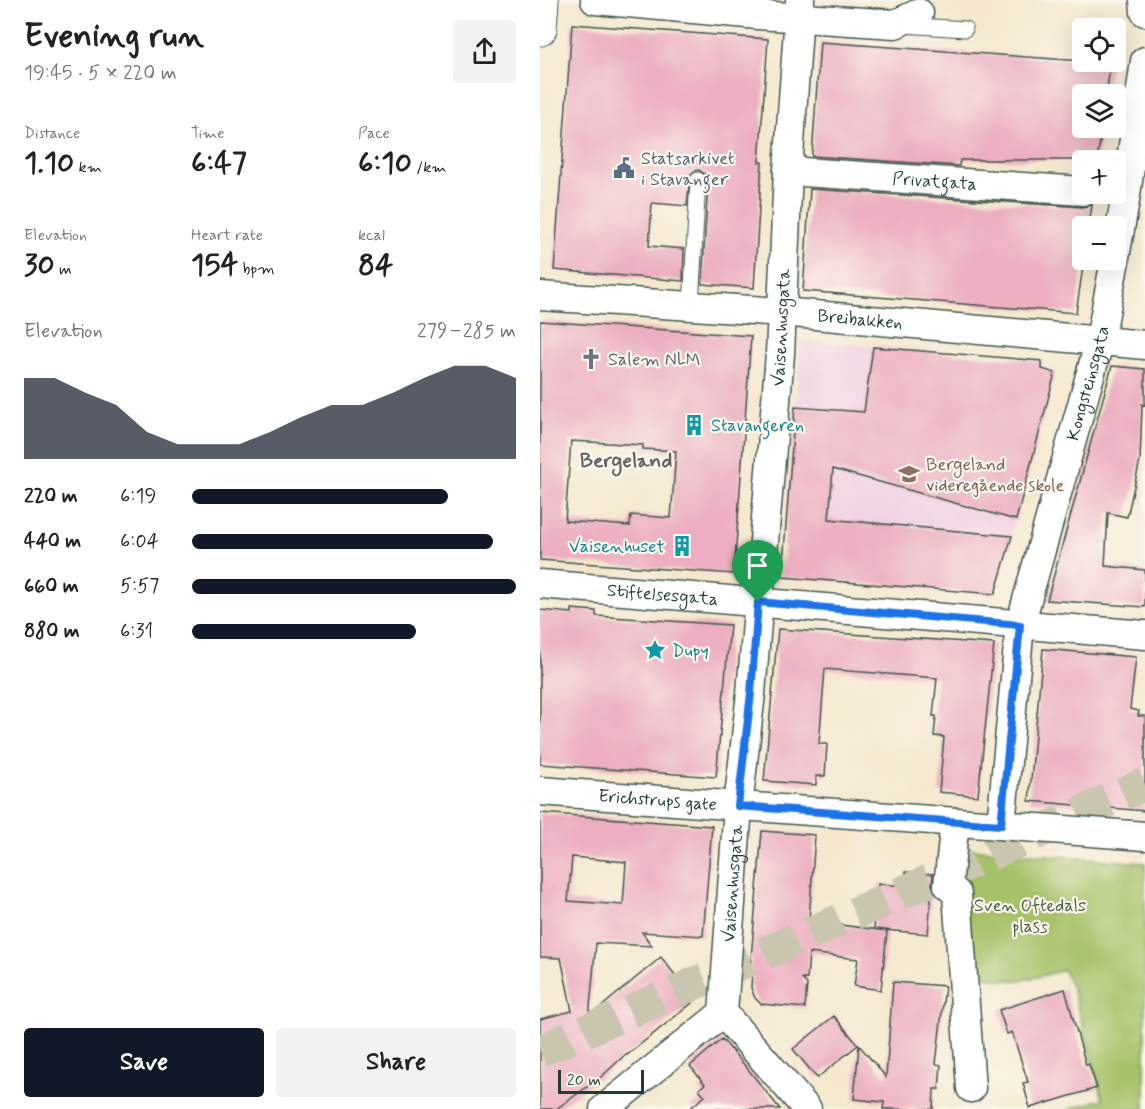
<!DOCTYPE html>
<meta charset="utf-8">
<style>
:root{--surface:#fff;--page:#f2f2f2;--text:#222;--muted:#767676;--accent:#111827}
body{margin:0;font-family:Mynerve,sans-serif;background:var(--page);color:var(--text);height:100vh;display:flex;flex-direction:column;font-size:22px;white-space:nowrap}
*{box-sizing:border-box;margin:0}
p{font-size:20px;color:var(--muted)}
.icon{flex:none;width:33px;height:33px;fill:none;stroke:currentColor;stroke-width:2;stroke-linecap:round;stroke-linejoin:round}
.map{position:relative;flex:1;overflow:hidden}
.details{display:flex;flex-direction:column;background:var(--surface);width:540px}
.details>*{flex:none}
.fabs{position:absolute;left:532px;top:18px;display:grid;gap:12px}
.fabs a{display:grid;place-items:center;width:54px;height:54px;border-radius:6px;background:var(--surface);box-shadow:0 6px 24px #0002;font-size:30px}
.scale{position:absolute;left:18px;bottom:15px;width:86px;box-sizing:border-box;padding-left:6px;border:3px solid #1f3d34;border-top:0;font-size:16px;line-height:21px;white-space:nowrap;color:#1f3d34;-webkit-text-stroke:4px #fbf7ec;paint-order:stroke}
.pin{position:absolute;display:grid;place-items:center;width:51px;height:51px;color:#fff;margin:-62px -26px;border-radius:50% 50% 50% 0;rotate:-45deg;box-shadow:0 0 6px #0007}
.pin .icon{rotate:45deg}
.round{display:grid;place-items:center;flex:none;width:63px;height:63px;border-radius:6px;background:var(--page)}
.head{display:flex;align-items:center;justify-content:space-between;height:102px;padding:0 24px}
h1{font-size:33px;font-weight:800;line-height:45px}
.stats{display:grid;grid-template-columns:repeat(3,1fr);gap:9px;height:102px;padding:6px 24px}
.stats div{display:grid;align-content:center}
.stats b{font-size:30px;font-weight:800}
.stats small{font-size:16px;font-weight:400}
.stats p{font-size:16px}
.chart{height:168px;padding:12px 24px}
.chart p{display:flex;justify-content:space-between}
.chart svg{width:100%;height:108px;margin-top:6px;fill:var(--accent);opacity:.7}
.button{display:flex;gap:12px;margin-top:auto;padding:12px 24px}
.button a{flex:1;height:69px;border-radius:6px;background:var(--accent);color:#fff;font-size:24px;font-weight:800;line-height:69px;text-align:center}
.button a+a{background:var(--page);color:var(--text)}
ul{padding:0 24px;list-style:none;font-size:20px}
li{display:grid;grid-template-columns:96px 72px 1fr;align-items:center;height:45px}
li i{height:15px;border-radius:8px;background:var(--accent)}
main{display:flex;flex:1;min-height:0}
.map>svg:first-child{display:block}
.built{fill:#f0d0e4}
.green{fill:#a6c269;stroke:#62804e;stroke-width:1.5}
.building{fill:#ecaec0;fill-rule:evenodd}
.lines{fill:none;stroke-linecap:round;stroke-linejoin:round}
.primary-tunnel{stroke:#c9c5af;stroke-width:33;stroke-dasharray:33 16;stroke-linecap:butt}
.service-casing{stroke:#3f564b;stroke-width:17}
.minor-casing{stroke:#3f564b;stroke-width:31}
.tertiary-casing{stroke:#3f564b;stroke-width:35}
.service{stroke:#fff;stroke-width:15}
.minor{stroke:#fff;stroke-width:28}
.tertiary{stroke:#fff;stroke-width:33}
.route-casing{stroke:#fff;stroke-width:12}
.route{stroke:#1a73e8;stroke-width:8}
.labels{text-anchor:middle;stroke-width:4.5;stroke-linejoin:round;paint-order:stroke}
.service-label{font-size:18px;fill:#4e5e75;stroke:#fbf7ec;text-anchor:start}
.street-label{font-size:18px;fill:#1f3d34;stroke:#fbf7ec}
.worship-label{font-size:18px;fill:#5b616d;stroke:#fbf7ec;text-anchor:start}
.culture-label{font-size:18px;fill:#0d838f;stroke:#fbf7ec;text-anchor:start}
.education-label{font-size:18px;fill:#785e54;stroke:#fbf7ec;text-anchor:start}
.park-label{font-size:18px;fill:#415e41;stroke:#fbf7ec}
.quarter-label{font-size:21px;font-weight:bold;fill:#676565;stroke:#fbf7ec}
</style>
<main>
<section class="details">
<div class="head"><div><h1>Evening run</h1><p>19:45 · 5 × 220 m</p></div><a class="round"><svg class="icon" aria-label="share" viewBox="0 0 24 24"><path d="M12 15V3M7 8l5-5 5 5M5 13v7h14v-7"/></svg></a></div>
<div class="stats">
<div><p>Distance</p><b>1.10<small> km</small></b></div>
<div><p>Time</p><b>6:47</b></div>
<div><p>Pace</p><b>6:10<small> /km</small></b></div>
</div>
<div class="stats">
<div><p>Elevation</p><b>30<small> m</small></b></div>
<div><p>Heart rate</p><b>154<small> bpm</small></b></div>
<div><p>kcal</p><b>84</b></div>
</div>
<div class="chart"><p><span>Elevation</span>279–285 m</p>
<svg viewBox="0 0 160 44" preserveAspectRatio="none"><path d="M0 44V11L10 11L20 17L30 22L40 33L50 38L60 38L70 38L80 33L90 27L100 22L110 22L120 17L130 11L140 6L150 6L160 11V44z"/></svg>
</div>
<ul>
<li><b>220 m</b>6:19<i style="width:79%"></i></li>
<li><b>440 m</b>6:04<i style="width:93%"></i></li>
<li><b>660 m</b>5:57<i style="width:100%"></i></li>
<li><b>880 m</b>6:31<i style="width:69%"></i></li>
</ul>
<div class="button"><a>Save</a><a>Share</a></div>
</section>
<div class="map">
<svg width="605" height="1109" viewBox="0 0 605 1109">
<rect width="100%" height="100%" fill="#fbf7ec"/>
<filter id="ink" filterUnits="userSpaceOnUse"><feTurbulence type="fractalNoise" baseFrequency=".0167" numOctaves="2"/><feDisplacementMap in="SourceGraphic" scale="12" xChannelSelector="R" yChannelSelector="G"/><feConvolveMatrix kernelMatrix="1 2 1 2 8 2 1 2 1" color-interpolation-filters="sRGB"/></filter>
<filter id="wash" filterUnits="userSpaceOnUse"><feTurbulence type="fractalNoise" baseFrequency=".008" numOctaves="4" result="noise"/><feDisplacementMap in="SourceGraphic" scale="24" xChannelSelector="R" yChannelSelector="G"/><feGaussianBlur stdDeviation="1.35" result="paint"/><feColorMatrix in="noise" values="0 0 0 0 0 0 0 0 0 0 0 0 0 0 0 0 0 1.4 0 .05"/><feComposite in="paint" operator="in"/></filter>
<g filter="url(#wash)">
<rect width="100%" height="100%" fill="#f4e7ce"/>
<path class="built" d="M261,341L502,361V369L515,373L455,594L242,577Z"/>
<path class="green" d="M419,848L605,863V1109H529L563,1099L532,988L524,970C496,977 469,988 441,973L431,953Z"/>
<g id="blocks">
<path class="building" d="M32,24L228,39L219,162H222L214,288L162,284L168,181L166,175L159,170L154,171L150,175L147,206L112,203L109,246L144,249L143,281L14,270Z
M280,42L571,63L566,94H543V128H562L557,160H420L419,166L272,156Z
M270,189L542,207L552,205L549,226H543L544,260L536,313L263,291Z
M0,321L211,336L194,574L0,560ZM31,441L103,445V449L136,451L131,518L91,515L90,526L25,521Z
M333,347L502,361V369L515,373L476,520L293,469L289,519L472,536L455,594L242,577L255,407L324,412Z
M572,366L605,369V405L602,404L600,461L587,517L568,513L565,566L605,570V607L507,600Z
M32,609L56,611V616L190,625L176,777L0,764V610L32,613Z
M238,629L454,644L438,796L399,792L404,737L394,736L396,716H393L397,678L285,669L279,744H287L285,776H276V785L224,781Z
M503,649L596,657L590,709L599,711L598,716H605V811L489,801Z
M0,813L172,826L163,936L102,932L112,946L56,943L49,1017L121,957L155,1000L150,999L152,1003L87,1055L86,1054L61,1077L16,1109H0V1019L32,1011L21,958L0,957ZM32,857L86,862L83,905L28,901Z
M222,831L275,835L269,921L347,931L341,990L314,986L318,959L269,953L267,979H262L267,984L265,1008L221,1004L215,998L211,988L212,971L210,970Z
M366,872L393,874L388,934L334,929L338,884L365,886Z
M353,982L405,986L396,1064L401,1065L399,1089H394L393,1109H343L344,1102L314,1099L319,1045L346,1077Z
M525,989L546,1065L549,1064L557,1088L490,1108L483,1083L488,1082L472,1032L467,1034L459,1010Z
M294,1016L318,1045L277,1078L253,1049Z
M182,1039L207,1068L240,1109H149L165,1096L159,1089L165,1084L150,1066Z"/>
</g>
</g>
<g filter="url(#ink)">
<use href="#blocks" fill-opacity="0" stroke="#3f564b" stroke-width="1.5"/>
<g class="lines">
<path class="primary-tunnel" d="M0,1051L435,861L605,784"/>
<defs>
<path id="service" d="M363,25L425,29
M151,306L158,180"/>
<g id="minor">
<path d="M55,0L218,15L355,24L379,13"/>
<path d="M604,0L605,12"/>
<path id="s1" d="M248,171L543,191"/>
<path d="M576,252L586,195L605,61"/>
<path id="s2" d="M0,296L242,312L605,345"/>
<path id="s3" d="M0,584L605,635"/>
<path id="s4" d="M0,791L605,836"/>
<path d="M415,822L408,885L417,894L431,1088"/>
<path id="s5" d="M461,825L480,625L560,340L575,260"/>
<path id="s6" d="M183,1013L198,806L211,693L240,354L248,171L260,0"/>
<path d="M183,1013L267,1109"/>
<path d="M64,1109L183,1013"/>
</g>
<path id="tertiary" d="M0,29L2,0"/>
</defs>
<use href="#service" class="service-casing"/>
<use href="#minor" class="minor-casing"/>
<use href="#tertiary" class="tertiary-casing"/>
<use href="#service" class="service"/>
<use href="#minor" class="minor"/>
<use href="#tertiary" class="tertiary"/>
</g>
</g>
<g class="lines" filter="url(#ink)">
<defs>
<path id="route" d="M218,602L480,625L461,825L198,806L211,693Z"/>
</defs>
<use href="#route" class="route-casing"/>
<use href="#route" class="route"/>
</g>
<defs>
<symbol id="civic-bare" viewBox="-9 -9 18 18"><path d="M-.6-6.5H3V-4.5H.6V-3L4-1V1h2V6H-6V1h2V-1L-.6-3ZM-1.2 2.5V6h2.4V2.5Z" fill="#5c6f8a" stroke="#fbf7ec" stroke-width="2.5" paint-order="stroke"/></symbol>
<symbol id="church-bare" viewBox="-9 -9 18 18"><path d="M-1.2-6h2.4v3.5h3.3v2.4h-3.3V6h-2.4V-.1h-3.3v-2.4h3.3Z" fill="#6b7280" stroke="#fbf7ec" stroke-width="2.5" paint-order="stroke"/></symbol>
<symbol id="building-bare" viewBox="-9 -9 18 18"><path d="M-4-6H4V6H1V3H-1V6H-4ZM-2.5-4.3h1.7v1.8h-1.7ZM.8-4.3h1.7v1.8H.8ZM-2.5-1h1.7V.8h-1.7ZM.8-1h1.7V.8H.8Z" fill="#0f9aa8" stroke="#fbf7ec" stroke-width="2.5" paint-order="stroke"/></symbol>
<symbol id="school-bare" viewBox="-9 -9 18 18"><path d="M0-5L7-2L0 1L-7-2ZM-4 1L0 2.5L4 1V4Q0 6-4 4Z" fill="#8d6e63" stroke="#fbf7ec" stroke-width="2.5" paint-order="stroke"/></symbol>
<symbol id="sight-bare" viewBox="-9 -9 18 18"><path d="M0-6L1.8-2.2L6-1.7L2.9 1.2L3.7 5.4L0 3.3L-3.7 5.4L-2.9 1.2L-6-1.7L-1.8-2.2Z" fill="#0f9aa8" stroke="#fbf7ec" stroke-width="2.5" paint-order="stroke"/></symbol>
</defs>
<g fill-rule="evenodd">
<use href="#civic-bare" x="69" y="153" width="30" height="30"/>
<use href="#church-bare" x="36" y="344" width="30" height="30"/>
<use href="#building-bare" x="139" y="410" width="30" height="30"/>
<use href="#school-bare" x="354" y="459" width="30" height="30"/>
<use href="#building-bare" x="127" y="531" width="30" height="30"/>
<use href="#sight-bare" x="100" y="635" width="30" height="30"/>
</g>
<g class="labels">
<g class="service-label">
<text x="101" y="164">Statsarkivet<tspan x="101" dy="21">i Stavanger</tspan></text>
</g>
<g class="street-label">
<text dy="6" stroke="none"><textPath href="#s1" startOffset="147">Privatgata</textPath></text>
<text dy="6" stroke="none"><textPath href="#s2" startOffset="321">Breibakken</textPath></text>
<text dy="6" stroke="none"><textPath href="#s6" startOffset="688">Vaisenhusgata</textPath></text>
<text dy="6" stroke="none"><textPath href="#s5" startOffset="452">Kongsteinsgata</textPath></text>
<text dy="6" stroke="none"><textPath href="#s3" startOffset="123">Stiftelsesgata</textPath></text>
<text dy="6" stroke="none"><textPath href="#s4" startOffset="118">Erichstrups gate</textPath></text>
<text dy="6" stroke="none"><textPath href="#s6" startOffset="130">Vaisenhusgata</textPath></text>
</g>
<g class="worship-label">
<text x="68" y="365">Salem NLM</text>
</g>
<g class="culture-label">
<text x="171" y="431">Stavangeren</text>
<text x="125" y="552" text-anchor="end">Vaisenhuset</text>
<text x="132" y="656">Dupy</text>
</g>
<g class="education-label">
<text x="386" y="470">Bergeland<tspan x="386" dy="21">videregående skole</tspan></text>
</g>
<g class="park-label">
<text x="490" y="911">Sven Oftedals<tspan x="490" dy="21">plass</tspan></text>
</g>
<g class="quarter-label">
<text x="86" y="467">Bergeland</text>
</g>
</g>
</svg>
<div class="fabs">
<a><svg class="icon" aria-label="locate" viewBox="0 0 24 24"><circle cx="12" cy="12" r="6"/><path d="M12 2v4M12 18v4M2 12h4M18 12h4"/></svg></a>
<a><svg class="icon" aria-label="layers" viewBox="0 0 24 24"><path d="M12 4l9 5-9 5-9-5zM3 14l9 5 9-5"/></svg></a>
<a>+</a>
<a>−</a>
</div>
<div class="scale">20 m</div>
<div class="pin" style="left:218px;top:602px;background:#1e9e55"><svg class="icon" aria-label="arrive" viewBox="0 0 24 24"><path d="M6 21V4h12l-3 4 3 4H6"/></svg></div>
</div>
</main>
